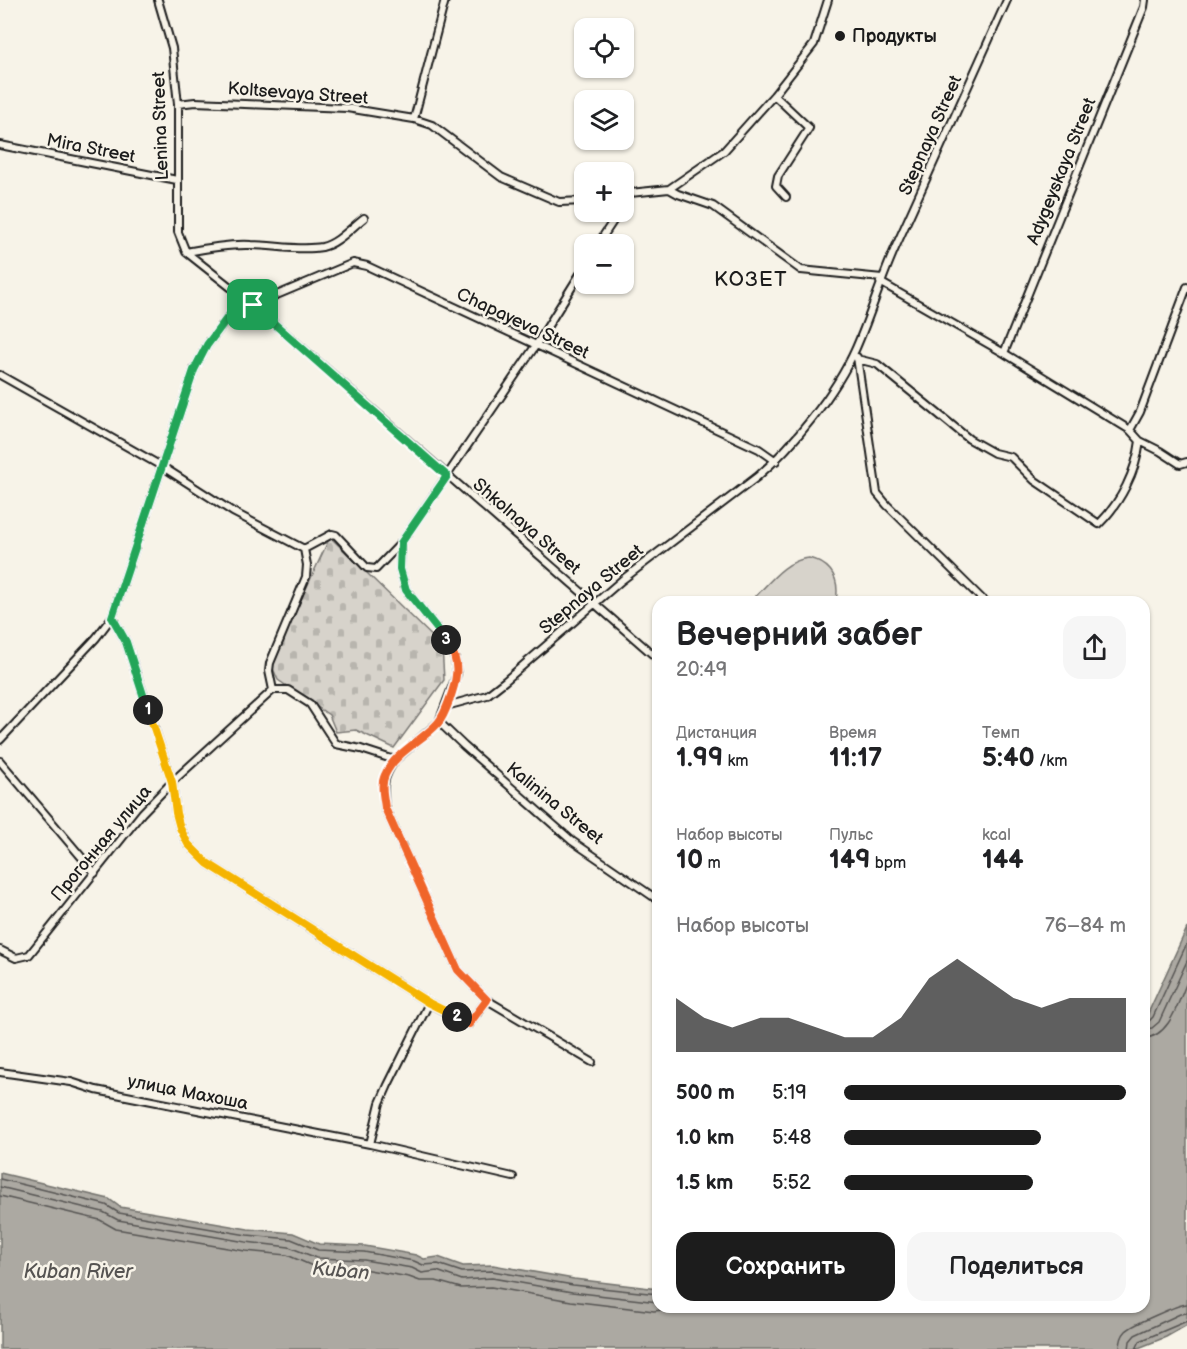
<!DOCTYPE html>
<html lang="ru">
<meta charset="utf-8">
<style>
:root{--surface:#fff;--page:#f6f6f6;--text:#202124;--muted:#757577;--accent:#1c1c1c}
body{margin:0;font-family:"Balsamiq Sans",sans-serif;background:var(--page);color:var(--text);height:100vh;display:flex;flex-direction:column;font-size:22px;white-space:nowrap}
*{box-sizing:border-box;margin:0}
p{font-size:20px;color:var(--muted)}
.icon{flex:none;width:33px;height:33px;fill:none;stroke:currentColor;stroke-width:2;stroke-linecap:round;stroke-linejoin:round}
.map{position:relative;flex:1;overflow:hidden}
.side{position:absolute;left:652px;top:596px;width:498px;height:717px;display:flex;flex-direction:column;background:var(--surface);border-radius:18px;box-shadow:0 2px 4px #0004}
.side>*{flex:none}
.tools{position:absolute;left:574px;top:18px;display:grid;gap:12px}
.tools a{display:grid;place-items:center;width:60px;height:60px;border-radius:12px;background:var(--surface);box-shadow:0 2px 4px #0004;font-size:30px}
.pin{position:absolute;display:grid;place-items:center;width:51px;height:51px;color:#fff;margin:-26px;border-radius:12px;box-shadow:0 3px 9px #0006}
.km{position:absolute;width:30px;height:30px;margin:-15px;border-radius:50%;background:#222;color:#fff;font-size:16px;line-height:30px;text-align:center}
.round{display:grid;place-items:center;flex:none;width:63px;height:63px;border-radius:18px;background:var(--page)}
.overview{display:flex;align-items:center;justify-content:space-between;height:102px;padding:0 24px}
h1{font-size:33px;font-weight:700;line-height:45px}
.figures{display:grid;grid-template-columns:repeat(3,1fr);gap:9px;height:102px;padding:6px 24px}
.figures div{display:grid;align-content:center}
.figures b{font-size:26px;font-weight:700}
.figures small{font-size:16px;font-weight:400}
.figures p{font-size:16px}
.chart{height:168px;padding:12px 24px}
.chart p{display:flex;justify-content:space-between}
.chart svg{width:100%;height:108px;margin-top:6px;fill:var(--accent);opacity:.7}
.cta{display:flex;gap:12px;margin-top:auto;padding:12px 24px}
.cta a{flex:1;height:69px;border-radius:18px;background:var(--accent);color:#fff;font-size:24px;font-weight:700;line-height:69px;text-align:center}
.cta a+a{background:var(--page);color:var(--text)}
ul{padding:0 24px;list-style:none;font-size:20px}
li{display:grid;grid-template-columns:96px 72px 1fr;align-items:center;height:45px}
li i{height:15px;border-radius:8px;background:var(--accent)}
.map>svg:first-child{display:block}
.cemetery{fill:url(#cemetery-stones);stroke:#7a7874;stroke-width:1.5}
.pitch{fill:#d7d3cb;stroke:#7a7874;stroke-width:1.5}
.water{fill:#aca9a2;stroke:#72716c;stroke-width:1.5}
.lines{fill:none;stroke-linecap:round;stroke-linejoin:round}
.shore{stroke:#565452;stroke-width:1.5}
.minor-casing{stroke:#1c1c1c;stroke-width:10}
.minor{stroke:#f7f3e8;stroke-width:6}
.split-1-casing{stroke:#fff;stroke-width:12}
.split-2-casing{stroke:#fff;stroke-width:12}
.split-3-casing{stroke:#fff;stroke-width:12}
.split-4-casing{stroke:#fff;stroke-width:12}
.split-1{stroke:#22a559;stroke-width:8}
.split-2{stroke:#f5b400;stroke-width:8}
.split-3{stroke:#f0652b;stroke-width:8}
.split-4{stroke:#22a559;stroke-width:8}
.poi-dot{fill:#1c1c1c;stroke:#f7f3e8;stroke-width:2}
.labels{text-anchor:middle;stroke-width:5;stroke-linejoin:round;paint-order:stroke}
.poi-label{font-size:18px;font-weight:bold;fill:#1c1c1c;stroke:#f7f3e8;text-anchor:start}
.street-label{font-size:18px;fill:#1c1c1c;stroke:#f7f3e8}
.water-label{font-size:20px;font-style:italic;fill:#565452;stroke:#f7f3e8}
.quarter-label{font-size:21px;letter-spacing:1.5px;fill:#1c1c1c;stroke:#f7f3e8}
</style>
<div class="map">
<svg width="1187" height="1349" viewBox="0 0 1187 1349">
<defs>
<pattern id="cemetery-stones" width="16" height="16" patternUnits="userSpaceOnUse" patternTransform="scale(1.5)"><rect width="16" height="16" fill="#d7d3cb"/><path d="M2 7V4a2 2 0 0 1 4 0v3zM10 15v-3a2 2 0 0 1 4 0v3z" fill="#b8b5ae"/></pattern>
</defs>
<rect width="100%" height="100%" fill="#f7f3e8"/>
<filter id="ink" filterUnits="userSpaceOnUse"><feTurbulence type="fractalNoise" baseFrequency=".0167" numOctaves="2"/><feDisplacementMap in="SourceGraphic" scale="12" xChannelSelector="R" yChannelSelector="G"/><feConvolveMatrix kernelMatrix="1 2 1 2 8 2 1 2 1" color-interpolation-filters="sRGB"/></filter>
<g filter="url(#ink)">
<path class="cemetery" d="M330,537L442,646L444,680L394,748L356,730L336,732L329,715L278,680L271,664Z"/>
<path class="pitch" d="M809,558C831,564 840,579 836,601H751C768,585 784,560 809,558Z"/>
<path class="water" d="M1187,928V1325L1166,1337L1136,1349H0V1173L109,1199L120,1207L248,1229L293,1233L319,1244L365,1246L416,1255L424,1259L438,1257L463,1266L493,1265L574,1279L658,1289V1306H1144L1145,1020Z"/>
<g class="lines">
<path class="shore" d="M1144,1021H1149L1153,1017L1187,943
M1144,1029L1152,1028L1159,1022L1187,961
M1144,1038C1170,1037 1178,1002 1187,982
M0,1179L106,1205L119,1213L247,1235L291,1239L318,1250L364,1252L414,1261L423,1265L438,1264L462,1272L492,1271L573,1285L658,1294
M0,1187L103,1212L118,1220L246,1242L289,1247L317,1258L364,1260L412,1268L422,1273L437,1271L462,1280L492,1278L572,1292L658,1302
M0,1196L100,1220L116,1229L245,1251L287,1255L315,1267L363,1269L409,1277L420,1281H436L461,1288L491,1287L571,1301L654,1311L662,1310L671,1306
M1120,1349C1120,1342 1121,1336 1126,1331C1132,1325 1179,1304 1187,1304
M1129,1349L1130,1341L1135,1335L1180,1314L1187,1313
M1136,1349L1140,1341L1187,1321"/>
<defs>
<path id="minor" d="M158,0L172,48L178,104V232L186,252L253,305L658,659
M774,95L809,128L778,176L776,186L786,197
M178,104L195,102L347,108L414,119L432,125L501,177L559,202L585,201
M414,119L445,0
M0,145L177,180
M669,189L678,194L713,206L801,270L882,278
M624,203L630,193L669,189L724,151L774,95L814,44L828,0
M598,244L619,212
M186,252C207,248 229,244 251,245C274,245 299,251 322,247C337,244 352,227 364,218
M253,305L353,263L367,266L759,449L776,461
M1004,353L1144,7L1145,0
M857,357L877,493L887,505L985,602
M857,359L877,364L969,439L994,453L1011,457L1034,480L1099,524C1121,502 1136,472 1140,441L1130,430L1004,353L880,282
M0,375L163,467L233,512L304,549
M1130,430L1140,412L1187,287
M1140,441L1160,451L1180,464L1187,462
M304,549L332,534L336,535L367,568L376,569L401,543L536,345L585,266
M112,617L126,642L172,782L176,813L180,828L188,844L207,863L429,1003L469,1024L487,1000
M273,690H288L310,704L336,744L361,749L395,760L439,722L457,674L455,659L450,645L406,590L400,569L401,544
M446,706L487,695L505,681L622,580L757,477C794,445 836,393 856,348C871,314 881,279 896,246C933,164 970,82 1007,0
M439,722L464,746L572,841L658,900
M0,740L96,638L112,617L194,370L207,345L243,298
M395,760C382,779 383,785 385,808L458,970L487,1000L592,1062
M0,761L95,873
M0,950L16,958L29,955L142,813L172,782L273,690L269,671L270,663L306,577L307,565L304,549
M0,1072L71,1082L96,1090L370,1144L513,1177
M370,1144L380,1103L388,1085L429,1003"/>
</defs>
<use href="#minor" class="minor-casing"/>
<use href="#minor" class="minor"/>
</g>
</g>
<g class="lines" filter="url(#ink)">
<defs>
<path id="split-1" d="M148,710L126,642L112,617L194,370L207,345L243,297L253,305"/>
<path id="split-2" d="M148,710L172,782L176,813L180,828L188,844L207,863L429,1003L457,1017"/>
<path id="split-3" d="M446,640C453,649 458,664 456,675C455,687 445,715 438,723C422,741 395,752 385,775C380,785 384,798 385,808L458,970L487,1000L469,1024L457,1017"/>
<path id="split-4" d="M253,305L447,476L401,543L400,569L406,590L446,640"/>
</defs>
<use href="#split-1" class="split-1-casing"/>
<use href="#split-2" class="split-2-casing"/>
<use href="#split-3" class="split-3-casing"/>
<use href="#split-4" class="split-4-casing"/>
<use href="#split-1" class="split-1"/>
<use href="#split-2" class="split-2"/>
<use href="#split-3" class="split-3"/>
<use href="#split-4" class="split-4"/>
</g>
<circle class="poi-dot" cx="840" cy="36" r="6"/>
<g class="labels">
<g class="poi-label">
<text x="852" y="42">Продукты</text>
</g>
<g class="street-label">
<text transform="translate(298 93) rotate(4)" y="6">Koltsevaya Street</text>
<text transform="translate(160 126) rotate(-92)" y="6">Lenina Street</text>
<text transform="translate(930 135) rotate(-66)" y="6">Stepnaya Street</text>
<text transform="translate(91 148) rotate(11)" y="6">Mira Street</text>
<text transform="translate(1061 171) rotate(-68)" y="6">Adygeyskaya Street</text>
<text transform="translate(523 323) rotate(25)" y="6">Chapayeva Street</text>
<text transform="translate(527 526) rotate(41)" y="6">Shkolnaya Street</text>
<text transform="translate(591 589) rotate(-40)" y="6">Stepnaya Street</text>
<text transform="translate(555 803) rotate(39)" y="6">Kalinina Street</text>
<text transform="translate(101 843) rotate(-50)" y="6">Прогонная улица</text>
<text transform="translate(188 1092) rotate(11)" y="6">улица Махоша</text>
</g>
<g class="water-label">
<text transform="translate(341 1270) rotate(5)" y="7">Kuban</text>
<text x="78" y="1278">Kuban River</text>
</g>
<g class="quarter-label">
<text x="751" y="286">КОЗЕТ</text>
</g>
</g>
</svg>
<div class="tools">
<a><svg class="icon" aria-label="locate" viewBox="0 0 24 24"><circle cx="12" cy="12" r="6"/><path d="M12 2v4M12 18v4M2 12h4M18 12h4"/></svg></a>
<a><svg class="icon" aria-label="layers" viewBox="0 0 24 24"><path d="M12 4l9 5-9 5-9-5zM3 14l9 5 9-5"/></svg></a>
<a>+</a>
<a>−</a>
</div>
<div class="pin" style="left:253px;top:305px;background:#1e9e55"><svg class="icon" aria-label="arrive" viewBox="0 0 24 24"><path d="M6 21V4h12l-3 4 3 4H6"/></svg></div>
<b class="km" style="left:148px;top:710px">1</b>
<b class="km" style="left:457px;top:1017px">2</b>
<b class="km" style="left:446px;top:640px">3</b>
<section class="side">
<div class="overview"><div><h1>Вечерний забег</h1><p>20:49</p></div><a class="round"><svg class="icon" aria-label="share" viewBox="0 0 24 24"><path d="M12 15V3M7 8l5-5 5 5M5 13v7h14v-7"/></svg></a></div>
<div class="figures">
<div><p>Дистанция</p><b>1.99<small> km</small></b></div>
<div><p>Время</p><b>11:17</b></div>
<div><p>Темп</p><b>5:40<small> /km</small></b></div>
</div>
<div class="figures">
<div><p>Набор высоты</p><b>10<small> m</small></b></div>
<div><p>Пульс</p><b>149<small> bpm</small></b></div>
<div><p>kcal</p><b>144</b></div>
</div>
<div class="chart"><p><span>Набор высоты</span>76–84 m</p>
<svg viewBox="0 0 160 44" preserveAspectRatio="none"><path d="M0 44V22L10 30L20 34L30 30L40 30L50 34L60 38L70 38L80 30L90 14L100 6L110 14L120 22L130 26L140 22L150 22L160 22V44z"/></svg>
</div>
<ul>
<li><b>500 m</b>5:19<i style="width:100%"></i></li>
<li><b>1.0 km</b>5:48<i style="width:70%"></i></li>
<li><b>1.5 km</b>5:52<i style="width:67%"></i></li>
</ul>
<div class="cta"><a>Сохранить</a><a>Поделиться</a></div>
</section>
</div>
